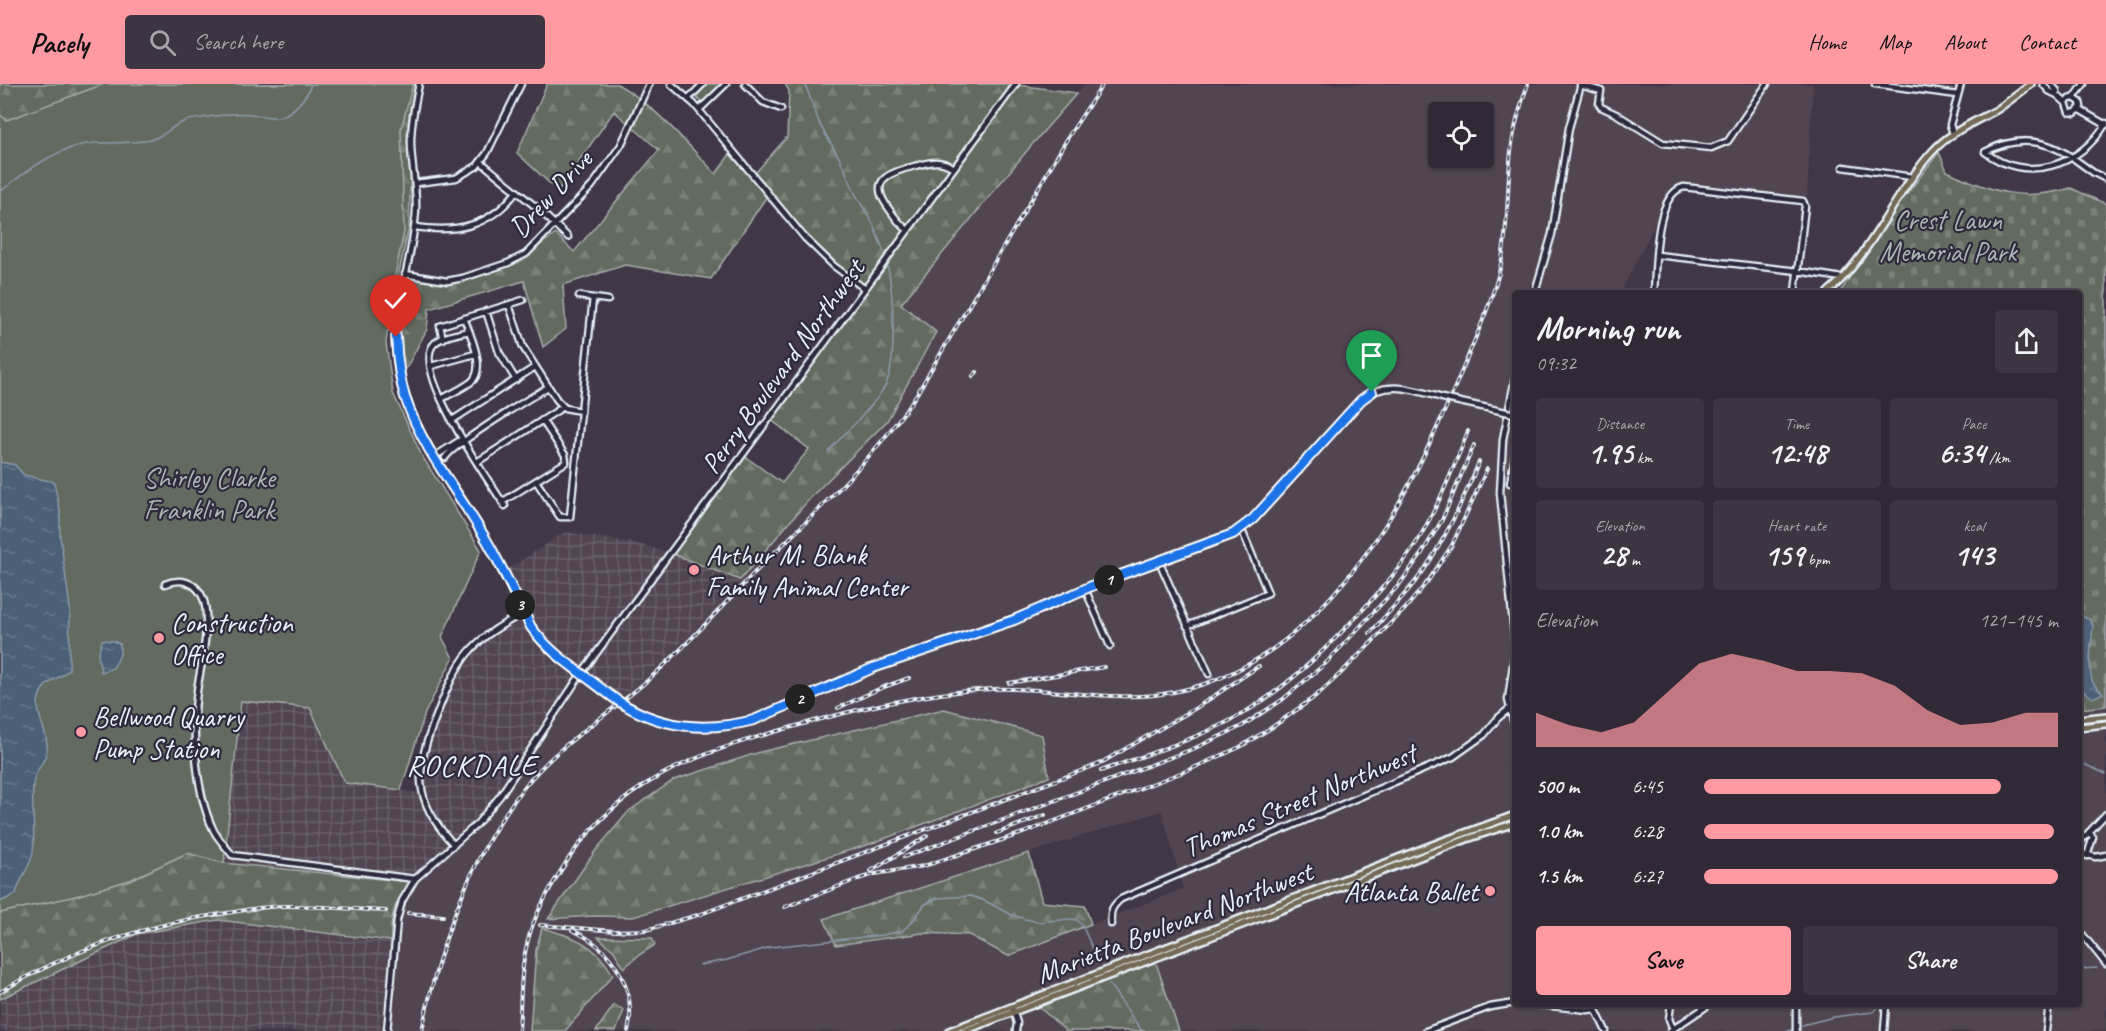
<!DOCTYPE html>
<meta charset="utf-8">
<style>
:root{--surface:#312935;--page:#3d3541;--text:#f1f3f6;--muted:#a8a6ad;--line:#4c4550;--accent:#ff9aa2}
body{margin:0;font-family:Caveat,sans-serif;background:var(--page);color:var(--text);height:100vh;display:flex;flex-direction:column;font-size:22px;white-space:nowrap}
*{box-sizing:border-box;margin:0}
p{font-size:20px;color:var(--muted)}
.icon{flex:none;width:33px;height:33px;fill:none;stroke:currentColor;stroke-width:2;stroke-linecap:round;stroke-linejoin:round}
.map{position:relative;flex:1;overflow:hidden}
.details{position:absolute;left:1512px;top:206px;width:570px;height:717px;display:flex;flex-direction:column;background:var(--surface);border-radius:6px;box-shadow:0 2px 4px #0004,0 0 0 2px var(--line)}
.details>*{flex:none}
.fabs{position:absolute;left:1428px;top:18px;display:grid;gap:12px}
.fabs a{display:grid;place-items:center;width:66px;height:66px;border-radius:6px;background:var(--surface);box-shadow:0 2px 4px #0004,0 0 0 2px var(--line);font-size:30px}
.pin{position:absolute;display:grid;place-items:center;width:51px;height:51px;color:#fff;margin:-62px -26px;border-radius:50% 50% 50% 0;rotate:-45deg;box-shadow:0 0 6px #0007}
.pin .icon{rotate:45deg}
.km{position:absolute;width:30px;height:30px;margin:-15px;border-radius:50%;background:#222;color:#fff;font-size:16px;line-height:30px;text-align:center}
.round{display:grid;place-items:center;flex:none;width:63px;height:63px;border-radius:6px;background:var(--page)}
.head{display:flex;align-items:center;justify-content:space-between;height:102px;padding:0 24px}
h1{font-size:33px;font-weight:800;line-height:45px}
.figures{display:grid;grid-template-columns:repeat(3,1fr);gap:9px;height:102px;padding:6px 24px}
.figures div{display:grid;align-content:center;border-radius:6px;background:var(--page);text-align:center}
.figures b{font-size:30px;font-weight:800}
.figures small{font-size:16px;font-weight:400}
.figures p{font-size:16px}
.chart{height:168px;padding:12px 24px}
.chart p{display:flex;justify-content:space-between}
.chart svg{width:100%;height:108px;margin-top:6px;fill:var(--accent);opacity:.7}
.button{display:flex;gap:12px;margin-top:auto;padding:12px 24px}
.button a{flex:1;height:69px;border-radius:6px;background:var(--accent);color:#111;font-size:24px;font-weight:800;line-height:69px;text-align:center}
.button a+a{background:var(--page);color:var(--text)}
ul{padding:0 24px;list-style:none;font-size:20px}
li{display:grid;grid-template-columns:96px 72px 1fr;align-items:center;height:45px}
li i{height:15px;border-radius:8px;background:var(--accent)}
header{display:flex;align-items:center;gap:36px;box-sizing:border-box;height:84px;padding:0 30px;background:var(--accent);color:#111}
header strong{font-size:28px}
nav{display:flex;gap:33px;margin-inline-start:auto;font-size:21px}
.search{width:420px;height:54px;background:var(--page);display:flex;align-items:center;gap:15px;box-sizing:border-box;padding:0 21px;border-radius:6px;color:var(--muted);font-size:22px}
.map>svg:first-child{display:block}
.built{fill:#514451;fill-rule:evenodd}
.industrial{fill:url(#industrial-grid)}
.forest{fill:url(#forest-firs);stroke:#a6aeac;stroke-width:1.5}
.cemetery{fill:url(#cemetery-stones);stroke:#a6aeac;stroke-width:1.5}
.green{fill:#636b5f;stroke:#a6aeac;stroke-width:1.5}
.water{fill:url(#water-ripples);stroke:#8a9aab;stroke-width:1.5}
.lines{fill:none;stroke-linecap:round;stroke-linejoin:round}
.stream{stroke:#8a9aab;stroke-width:1.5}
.minor-casing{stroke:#e8f1f8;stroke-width:9}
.major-casing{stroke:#e8f1f8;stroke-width:10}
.minor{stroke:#2f2a3d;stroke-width:4.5}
.major{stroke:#756a55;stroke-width:5}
.rail-casing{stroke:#e8f1f8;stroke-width:4}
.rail{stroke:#2f2a3d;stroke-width:1.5;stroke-dasharray:4.5;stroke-linecap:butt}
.minor-bridge-casing{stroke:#e8f1f8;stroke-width:9;stroke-linecap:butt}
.minor-bridge{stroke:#2f2a3d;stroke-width:4.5}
.route-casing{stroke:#fff;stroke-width:12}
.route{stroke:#1a73e8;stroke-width:8}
.poi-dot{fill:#ff9aa2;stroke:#2f2a3d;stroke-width:2}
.labels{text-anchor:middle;stroke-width:4.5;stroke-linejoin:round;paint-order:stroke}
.street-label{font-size:28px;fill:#e8f1f8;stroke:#2f2a3d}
.park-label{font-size:28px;fill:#acb5b3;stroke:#2f2a3d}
.poi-label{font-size:28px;fill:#e8f1f8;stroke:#2f2a3d;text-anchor:start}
.neighbourhood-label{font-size:30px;letter-spacing:1.5px;fill:#e8f1f8;stroke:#2f2a3d}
</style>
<header>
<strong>Pacely</strong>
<div class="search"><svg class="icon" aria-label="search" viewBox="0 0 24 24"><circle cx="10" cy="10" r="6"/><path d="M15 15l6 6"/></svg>Search here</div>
<nav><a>Home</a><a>Map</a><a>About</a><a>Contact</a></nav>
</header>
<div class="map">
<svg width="2106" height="947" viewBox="0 0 2106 947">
<defs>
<pattern id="industrial-grid" width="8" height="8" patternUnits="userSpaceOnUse" patternTransform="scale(1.5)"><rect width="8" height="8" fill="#514451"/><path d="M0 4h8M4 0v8" fill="none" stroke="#6a5f6b"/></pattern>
<pattern id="forest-firs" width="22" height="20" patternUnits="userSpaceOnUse" patternTransform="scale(1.5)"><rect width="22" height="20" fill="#636b5f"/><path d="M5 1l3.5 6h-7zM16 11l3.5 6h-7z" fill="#798177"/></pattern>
<pattern id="cemetery-stones" width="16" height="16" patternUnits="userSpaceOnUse" patternTransform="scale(1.5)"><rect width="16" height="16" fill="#636b5f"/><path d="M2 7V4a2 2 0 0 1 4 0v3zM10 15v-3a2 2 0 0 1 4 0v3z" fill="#798177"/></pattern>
<pattern id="water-ripples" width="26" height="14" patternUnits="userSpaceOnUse" patternTransform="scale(1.5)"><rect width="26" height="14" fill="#4c6077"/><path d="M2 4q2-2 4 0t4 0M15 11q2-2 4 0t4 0" fill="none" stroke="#66778b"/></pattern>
</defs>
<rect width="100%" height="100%" fill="#413747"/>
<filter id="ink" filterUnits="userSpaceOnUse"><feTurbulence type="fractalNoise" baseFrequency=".0167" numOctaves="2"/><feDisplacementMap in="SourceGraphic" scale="12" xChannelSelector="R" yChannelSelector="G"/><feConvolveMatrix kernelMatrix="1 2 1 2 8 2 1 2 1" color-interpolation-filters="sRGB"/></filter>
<g filter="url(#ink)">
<path class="built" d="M1085,0H1813L1807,113L1673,104L1621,208H1515V675L1507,681L1515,679V920H2079V625L2106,622V947H1179L1153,873L1123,890L1038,922L1066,947H384L392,833L399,813L411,798L461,762L586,591L703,527L740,496L812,412L887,337L936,249L901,220L1030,63ZM1438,28H1484V74H1438ZM944,625L633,833L549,834L596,766L629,727L674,696L760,668ZM1162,727L1183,805L1008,872L969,851L923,849L836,861L825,834Z"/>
<path class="industrial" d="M565,448L635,459L670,469L740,496L669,570L619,615L586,591L461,762L411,798L224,779L241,617L310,624L345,698L420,709L425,652L457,585L478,555L527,528L505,487Z
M218,836L391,857L384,947H0V915L137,850Z"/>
<path class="forest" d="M0,0H417L409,45L411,78L409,143L398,193L447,200L488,189L525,171L556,150L574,168L659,66L614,27L558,107L517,69L547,0H617C654,20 687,60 716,90L730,70L751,94L787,53L789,7L785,0H1011L1077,9L1030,63L901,220L936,248L887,337L812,412L740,496L670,469L743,371L782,399L809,365L770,335L864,202L827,175L767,112L711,195L625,181L563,201L566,245L543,263L524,197L429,225L427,245L401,294L396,253L393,248L298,247L0,129Z
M944,625L1042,651L1049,693L870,760L633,833L595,832L548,835L596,766L629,727L674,696L760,668Z
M187,769L224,779L411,798C394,818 390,831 391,857L218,836L137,850L0,915V829L130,796Z
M1029,769L1042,818L1085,822L1091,840L1008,872L969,851L923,849L836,861L824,835Z
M542,844C575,853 595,859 613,891L565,947H530L536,866Z
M598,853L652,854L655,861L639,871L624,884L614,867Z
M1154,873L1179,947H1066L1038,922L1123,890Z
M614,921L624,926L616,947H596Z"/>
<path class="cemetery" d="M1939,68L1947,87C1992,108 2021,118 2071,104L2106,120V622L2079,625V208H1840L1898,122Z"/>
<path class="green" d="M104,0H413L401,45L404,148L395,191L386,259L393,309L422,372L481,466L442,553L453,574L425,629L401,706L345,699L310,624L241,617L224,779L187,769L130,796L76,812L0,829V31L7,36Z
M706,0H724L705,18H701L697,14V9Z"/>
<path class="water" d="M0,378L15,381L24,391L54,398L60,427V452L70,524L69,585C62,594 47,596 41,608C31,627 49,646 47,666C46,677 37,684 34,695C30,715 36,746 33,768C31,783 19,795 16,810L0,818Z
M2079,531L2089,535L2093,541C2092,555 2087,586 2093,599C2095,602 2100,606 2103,609L2093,614L2079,604Z
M102,556L113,557L120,560V571L113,584L101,588L98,571Z"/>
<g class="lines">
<path class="stream" d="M805,0L820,41L840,75L856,111L873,140L884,168
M0,108C27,86 60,61 96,59C115,58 137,60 155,54C170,49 175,37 195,35C209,33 238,28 250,30C261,31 270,35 281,32C293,29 308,12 311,0
M828,368C846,347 872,325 885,302C898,279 893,205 887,179
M2079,678L2106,690
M700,881L727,876L771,863L883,851L902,847L912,838L925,820L937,814L970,812L983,816L1012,831L1025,835L1038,838L1071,835L1077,836L1082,841L1099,879
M2079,885L2097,884
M1109,900L1142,947
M1802,941L1834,933L1873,928L1881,921
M1788,947L1792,946"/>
<defs>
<path id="minor" d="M419,0C415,19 411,38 411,58C411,81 417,103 416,126C413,179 390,228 398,283C409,350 456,401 488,459C504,488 520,531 540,555C556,574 580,588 600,604
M671,0L694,20L805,154L834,182L865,205
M745,0L763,18L781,25
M1875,0L1958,11
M2043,0L2049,7L2057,11V7L2051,0
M1580,1L1601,7L1599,20L1601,23L1616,30L1663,59L1711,64L1728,57L1767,0
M2057,11L2066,19L2069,28L2075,29L2081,23L2080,18L2074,14L2069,15L2066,19
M689,14L703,0
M2074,14L2084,0
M699,26L726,0
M2080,26L2106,41
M2106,39C2081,82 2026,100 1985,68C2015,52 2044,54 2073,74L2094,89L2106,95
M1953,49L1950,41L1961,0
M481,78L536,123L568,153
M1843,83L1912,93
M416,99L456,94L477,82L487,69L521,0
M415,143C456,149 490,143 516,108
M908,146C899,140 894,132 887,122C868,95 891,88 915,82C931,78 940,75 954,84
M1657,171L1798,187L1842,194
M405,190L447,197L463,194L508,179L526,170L592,102L621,61L649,0
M1535,208L1552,150L1569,44L1581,0
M1654,208C1656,183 1654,110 1684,103L1803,117L1805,122L1795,208
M579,212L608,216
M509,221L523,263L557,316L565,324L581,327
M486,227L499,268L516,296
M469,247C458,250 441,252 434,260C410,286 489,397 505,422
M443,255L440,242L523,216
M431,282L475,270
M1515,294L1503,355L1500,409L1514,550L1515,567L1508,616L1515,644
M441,315C450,310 462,305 471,298C487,286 470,250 464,234
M451,337L535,283
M434,373L462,355
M445,374C452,361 530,314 548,303
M477,378L563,323
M536,397L560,433H570L593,214
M1510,399L1515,373
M502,418L566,378L565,371L542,336
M1159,477L1209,590
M165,500C180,494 196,497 203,514C211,534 202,579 198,600C191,642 195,707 213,745C217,754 226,763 232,771L415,795
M1085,505L1110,562
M1187,542L1268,509L1241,444
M721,642L754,636L873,584L1042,525L1101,498L1233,450L1253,435L1361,316C1387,294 1416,307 1446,315
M2079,759L2106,730
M454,761C411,714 415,686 437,630C458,575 470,556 524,529
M2079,769L2096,773L2106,771
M2087,772L2093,753L2089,748
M1111,840C1110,828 1111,823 1121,815L1453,673L1484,651L1498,634L1509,625
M2079,846L2106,880
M1533,920L1588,926L1594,925
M1593,920L1606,947
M1671,920L1669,935L1673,945
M1013,926L1017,939L1016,947
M387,947L397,836L402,817L415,795L477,740L500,712L581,590L1016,0
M1426,947L1490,923L1515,919
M1670,947L1710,920
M1796,947V920
M1884,947L1886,920
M2046,947L2049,920"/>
<path id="major" d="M1828,208C1870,173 1895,109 1932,68C1951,47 1975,38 1998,25C2009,17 2020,9 2031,0
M2079,635L2106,632
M2079,643L2106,640
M949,947L1440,758L1515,731
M964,947L1467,755L1515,739"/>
</defs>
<use href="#minor" class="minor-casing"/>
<use href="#major" class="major-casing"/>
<use href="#minor" class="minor"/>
<use href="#major" class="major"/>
<defs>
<path id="rail" d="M973,292L977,288
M1370,549C1388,529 1406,510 1422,489C1446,454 1463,416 1479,378
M1009,599L1104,583
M838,624L881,604L909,594
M1101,687C1145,671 1191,657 1233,635C1281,609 1319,572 1356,533C1380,507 1403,482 1421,451C1440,418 1454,383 1468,347
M997,749L1045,731
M904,773L1193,665L1242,642L1282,616L1326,579L1399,501L1422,469L1442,436L1474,361
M871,787L927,752
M785,823L858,795L875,790L924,782L1023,749L1191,685L1240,663L1274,642L1316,612L1341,589L1405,525L1428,497L1452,461L1487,385
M408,829L443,832
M540,841L615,847L646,846L701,830L1099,680L1196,624L1259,582
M572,846C611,863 638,904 628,947
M0,908C70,866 146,840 227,829C246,826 266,822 286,822C319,822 353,825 386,827
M422,947C439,861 470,772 525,702C560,659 607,632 648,596C688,561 723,521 760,483C815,429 876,373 918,308L1070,50L1103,0
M519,947C521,918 520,888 527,860C533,834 546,811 560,788C616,696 697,669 796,642C860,624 924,609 991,605C1033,603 1075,611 1117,612C1188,616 1254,586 1305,539C1382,467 1423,380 1463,284C1477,250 1493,216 1501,180C1508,147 1507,111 1510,77C1512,51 1519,25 1528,0"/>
</defs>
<use href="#rail" class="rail-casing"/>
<use href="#rail" class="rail"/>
<defs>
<path id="minor-bridge" d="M1446,315L1515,330
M600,604C641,633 670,645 721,642"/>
</defs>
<use href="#minor-bridge" class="minor-bridge-casing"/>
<use href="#minor-bridge" class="minor-bridge"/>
</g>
</g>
<g class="lines" filter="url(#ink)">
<defs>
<path id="route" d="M396,253C397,273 399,293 405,313C422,365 459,409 487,457C503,485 517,514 531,543C546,564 566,578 586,593C600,603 613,615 628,623C667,645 711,647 754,636L873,584L1014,536L1101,498L1233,450L1253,435L1361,316L1372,308"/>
</defs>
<use href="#route" class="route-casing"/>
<use href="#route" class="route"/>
</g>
<g class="poi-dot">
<circle cx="694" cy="486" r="6"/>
<circle cx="159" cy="554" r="6"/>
<circle cx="81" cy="648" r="6"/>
<circle cx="1490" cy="807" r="6"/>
</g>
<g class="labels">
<g class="street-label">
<text transform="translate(550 109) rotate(-47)" y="10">Drew Drive</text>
<text transform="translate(782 282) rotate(-54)" y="10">Perry Boulevard Northwest</text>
<text transform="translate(1299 716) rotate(-23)" y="10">Thomas Street Northwest</text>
<text transform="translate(1174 838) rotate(-21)" y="10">Marietta Boulevard Northwest</text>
</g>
<g class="park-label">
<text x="1948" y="145">Crest Lawn<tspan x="1948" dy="32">Memorial Park</tspan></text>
<text x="209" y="403">Shirley Clarke<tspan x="209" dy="32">Franklin Park</tspan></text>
</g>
<g class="poi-label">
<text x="706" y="480">Arthur M. Blank<tspan x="706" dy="32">Family Animal Center</tspan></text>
<text x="171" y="548">Construction<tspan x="171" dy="32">Office</tspan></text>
<text x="93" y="642">Bellwood Quarry<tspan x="93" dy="32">Pump Station</tspan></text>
<text x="1478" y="817" text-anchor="end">Atlanta Ballet</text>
</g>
<g class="neighbourhood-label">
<text x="472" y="691">ROCKDALE</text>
</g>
</g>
</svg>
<div class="fabs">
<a><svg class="icon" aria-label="locate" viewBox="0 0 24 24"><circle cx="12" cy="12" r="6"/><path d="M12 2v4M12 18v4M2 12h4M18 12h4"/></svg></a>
</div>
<div class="pin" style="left:1372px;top:308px;background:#1e9e55"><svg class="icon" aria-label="arrive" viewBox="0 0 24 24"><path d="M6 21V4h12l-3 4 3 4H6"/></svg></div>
<div class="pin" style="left:396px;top:253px;background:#d93025"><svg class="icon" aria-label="check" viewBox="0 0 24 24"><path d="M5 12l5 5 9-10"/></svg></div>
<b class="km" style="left:1109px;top:496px">1</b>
<b class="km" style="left:800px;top:615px">2</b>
<b class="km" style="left:520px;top:521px">3</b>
<section class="details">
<div class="head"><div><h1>Morning run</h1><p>09:32</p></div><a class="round"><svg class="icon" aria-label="share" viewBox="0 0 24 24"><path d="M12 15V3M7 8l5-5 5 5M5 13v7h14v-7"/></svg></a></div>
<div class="figures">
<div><p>Distance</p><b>1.95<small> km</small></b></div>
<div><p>Time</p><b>12:48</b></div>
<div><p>Pace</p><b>6:34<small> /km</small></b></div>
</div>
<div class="figures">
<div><p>Elevation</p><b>28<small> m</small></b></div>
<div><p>Heart rate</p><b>159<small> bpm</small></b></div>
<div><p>kcal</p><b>143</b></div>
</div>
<div class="chart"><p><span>Elevation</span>121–145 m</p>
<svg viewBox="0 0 160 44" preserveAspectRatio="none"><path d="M0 44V30L10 35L20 38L30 34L40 22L50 10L60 6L70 9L80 13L90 13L100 14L110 19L120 29L130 35L140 34L150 30L160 30V44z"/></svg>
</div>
<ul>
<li><b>500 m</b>6:45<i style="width:84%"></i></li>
<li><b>1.0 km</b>6:28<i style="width:99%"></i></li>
<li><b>1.5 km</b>6:27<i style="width:100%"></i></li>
</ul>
<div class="button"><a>Save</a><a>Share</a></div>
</section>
</div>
